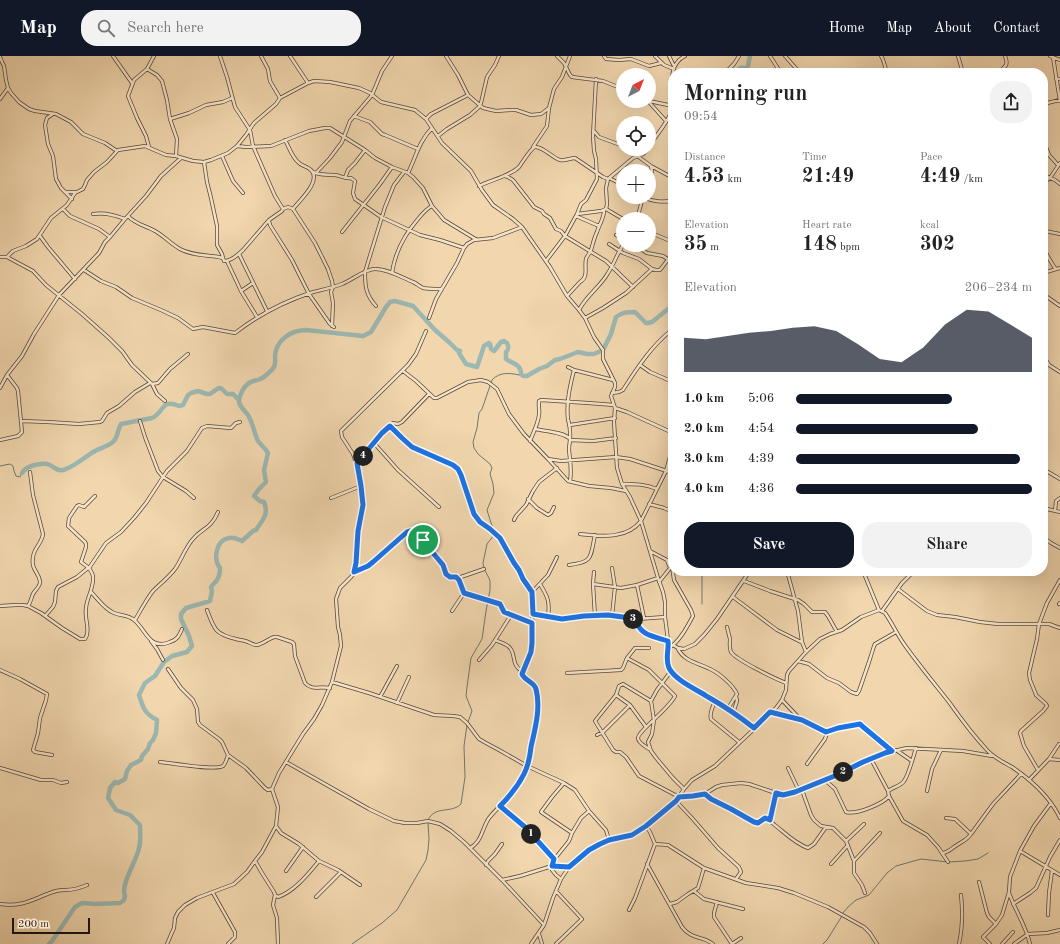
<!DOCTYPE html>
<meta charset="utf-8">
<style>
:root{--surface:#fff;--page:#f2f2f2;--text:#222;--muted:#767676;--accent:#111827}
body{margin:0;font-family:"Old Standard TT",serif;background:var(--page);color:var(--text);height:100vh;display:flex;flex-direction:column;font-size:15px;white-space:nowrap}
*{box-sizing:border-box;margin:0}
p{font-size:13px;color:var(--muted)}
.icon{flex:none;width:22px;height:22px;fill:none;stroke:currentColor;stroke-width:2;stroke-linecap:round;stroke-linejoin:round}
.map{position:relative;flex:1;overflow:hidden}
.side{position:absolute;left:668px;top:12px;width:380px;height:508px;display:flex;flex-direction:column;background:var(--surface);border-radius:16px;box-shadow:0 4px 16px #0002}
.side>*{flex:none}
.needle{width:26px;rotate:42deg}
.fabs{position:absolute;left:616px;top:12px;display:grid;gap:8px}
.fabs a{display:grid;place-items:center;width:40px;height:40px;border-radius:50%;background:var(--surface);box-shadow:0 4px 16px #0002;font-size:20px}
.scale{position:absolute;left:12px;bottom:10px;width:78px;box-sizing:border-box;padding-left:4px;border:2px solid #241811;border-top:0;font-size:11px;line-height:14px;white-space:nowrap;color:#241811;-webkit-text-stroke:3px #f6e4ca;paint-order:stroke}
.pin{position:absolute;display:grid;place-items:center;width:34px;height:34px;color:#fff;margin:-17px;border:2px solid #fff;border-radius:50%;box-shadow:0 1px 4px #0007}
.km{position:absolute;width:20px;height:20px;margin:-10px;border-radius:50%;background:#222;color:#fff;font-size:11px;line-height:20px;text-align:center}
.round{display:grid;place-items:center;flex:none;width:42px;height:42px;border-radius:16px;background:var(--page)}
.headline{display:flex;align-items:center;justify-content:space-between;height:68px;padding:0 16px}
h1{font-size:22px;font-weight:700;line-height:30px}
.figures{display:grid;grid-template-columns:repeat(3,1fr);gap:6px;height:68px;padding:4px 16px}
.figures div{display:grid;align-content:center}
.figures b{font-size:20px;font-weight:700}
.figures small{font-size:11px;font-weight:400}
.figures p{font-size:11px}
.chart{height:112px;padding:8px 16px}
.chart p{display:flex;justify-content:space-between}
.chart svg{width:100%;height:72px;margin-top:4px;fill:var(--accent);opacity:.7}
.button{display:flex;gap:8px;margin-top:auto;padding:8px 16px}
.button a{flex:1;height:46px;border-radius:16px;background:var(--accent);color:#fff;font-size:16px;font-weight:700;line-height:46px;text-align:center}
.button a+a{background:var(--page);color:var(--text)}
ul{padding:0 16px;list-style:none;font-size:13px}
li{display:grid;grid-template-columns:64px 48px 1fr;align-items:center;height:30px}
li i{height:10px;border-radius:5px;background:var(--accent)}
header{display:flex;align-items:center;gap:24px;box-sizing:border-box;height:56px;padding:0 20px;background:var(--accent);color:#fff}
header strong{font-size:19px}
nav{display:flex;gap:22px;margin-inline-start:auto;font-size:14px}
.search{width:280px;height:36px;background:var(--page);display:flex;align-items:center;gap:10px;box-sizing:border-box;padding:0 14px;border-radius:16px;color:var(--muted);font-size:15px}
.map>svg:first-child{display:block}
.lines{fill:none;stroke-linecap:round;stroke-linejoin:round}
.stream{stroke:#6c7872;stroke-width:1}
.river{stroke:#9cb8b2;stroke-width:4.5}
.street-casing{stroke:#574838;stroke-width:4}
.street{stroke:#f6e4ca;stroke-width:2.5}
.route-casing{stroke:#fff;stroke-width:8}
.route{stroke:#1a73e8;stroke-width:5}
</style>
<header>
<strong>Map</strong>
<div class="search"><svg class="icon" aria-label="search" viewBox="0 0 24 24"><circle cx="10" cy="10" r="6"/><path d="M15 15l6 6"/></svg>Search here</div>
<nav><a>Home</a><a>Map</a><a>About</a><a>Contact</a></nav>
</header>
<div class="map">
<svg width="1060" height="888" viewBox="0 0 1060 888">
<rect width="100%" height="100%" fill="#f1d6ae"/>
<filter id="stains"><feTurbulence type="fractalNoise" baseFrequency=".005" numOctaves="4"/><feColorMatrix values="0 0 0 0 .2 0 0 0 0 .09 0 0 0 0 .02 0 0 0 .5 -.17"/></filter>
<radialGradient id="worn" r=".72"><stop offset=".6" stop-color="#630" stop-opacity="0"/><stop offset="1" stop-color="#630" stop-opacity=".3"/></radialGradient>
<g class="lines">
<path class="stream" d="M0,410L10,408L13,410L14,415L16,420L20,421L22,417
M495,476L491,467L487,454L494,437L493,428L490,418L492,412L490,408L478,398L474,392L473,386L477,372L479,357L482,353L492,324C500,315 512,317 523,320
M702,548V515
M468,666L472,655L466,640L467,631L471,602L482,583L486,555L490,534V525L489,522L484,513L483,507L487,488L494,479
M428,764C435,749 451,758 461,748L465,721L464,690L467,669
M843,857L848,851L856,844L869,839L887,817L896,810L921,803L948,806L965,805L978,803L988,797
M352,888L382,867L397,854L426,804L428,794L429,783L428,767
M823,888L827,884L842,860"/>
<path class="river" d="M736,17L737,15L740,12H746L748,10L750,0
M22,417C26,410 39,407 47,408C53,409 56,416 63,414C75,411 84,401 95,395C101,392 109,390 114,385C118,380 118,373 121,368L152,362C164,357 161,342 179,350L183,349L188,339L191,337L198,335L207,338H210L217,333L220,332L222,333L227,338H233L239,344
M49,888L52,885L75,851L80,848L83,847L95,848L120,847L124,844L125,840C120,829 137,804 139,792C141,785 140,777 140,769L130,759L116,754L108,742L110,732L115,726L118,727L125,723L127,715L131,709L141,704L142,700L148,693L150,687L153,684L156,677L157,664C145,658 143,652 139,639L145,627L155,620L164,606L172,600L187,596L192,590L189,580L181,563V558L186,552L210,545L212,535L211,531C213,528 215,527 217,524C219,521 220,516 220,512C213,503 216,484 229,482C233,481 238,483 242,485L253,475L256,474C263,463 269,459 264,446L260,445L254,440L259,433L266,426L264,414L268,397C265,392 261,389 258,385C254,377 253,367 248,359C245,355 240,351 239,346C239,339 245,328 251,326C254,324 257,325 260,323C264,322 272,314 274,311C276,307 275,303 275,299C277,283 292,274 306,274L363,280L371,276L386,251L390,246L395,245L413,250L435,274L450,287L457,294L460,295L459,297L466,308L477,311L484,290L489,287L490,288L491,293L494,295L501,286L504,285L507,287C509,291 509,293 506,296V303C513,308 521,308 521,318L523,320H527L539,313L547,310L555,304L560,303L578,296L587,298H594L603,294L611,278L616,261C623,256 626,256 635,256L646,267H648L652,266L673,249"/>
<defs>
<path id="street" d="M113,0L132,27
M261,0L268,13L270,25L280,42
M290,0L308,27
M446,0L458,19L468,39L483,52L496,55L511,54H516L531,59L541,58L549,52L554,33L562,21L570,0
M557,0L564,7L570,19L572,21L603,25L623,33
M604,0L606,3L619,4L631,3L649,10L661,7
M655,0L664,9L674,13
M669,0L674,10
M770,0L781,17
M785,0L800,17
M881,0C885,5 884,12 888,17
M958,0L963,17
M1050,0L1060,4
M0,1L2,6L4,10L6,24L8,32L11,37L19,46L29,53L35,55L56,58L71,66L83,78L105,87L117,95
M1053,1L1060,45
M147,13L157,19L162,25L167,44L170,63L177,83L176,100
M725,17L734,8L739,0
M998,17C1005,10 1009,10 1005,0
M1056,23H1060
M0,43L8,32
M648,45L666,65
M649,45L673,50
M1043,48L1060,44
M53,58L47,62L45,69L48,88L53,100L56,123L61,132L72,143
M354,60L370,66L382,78L385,79L418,93
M170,63L189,57L206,49L223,46L232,42
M426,63L431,58L468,39
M594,75L599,81L623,90
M438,80L447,73L470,59L479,51L481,47L487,21L495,9L499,0
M1043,83L1049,99L1058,109
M285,84C289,91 292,101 298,106C301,110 307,110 311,114C322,125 299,145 293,153
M237,90L246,91L271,90L309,75L325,72H330L365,94L375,102L392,111L408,117L413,121L423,132L432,150L439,158L444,164L477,184
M149,91L146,80L137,62L128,40L134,24L147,13L154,0
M533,91L547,70L549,52
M649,91C656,79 667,68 672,54C673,50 672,46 672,42C672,26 669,8 685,0
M628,93L651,110L673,122
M222,100L233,125L243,137
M204,106L207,126L211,142L217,170V189L222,198L223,202
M313,116C322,120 326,118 335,119C341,120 346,123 351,122L355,125L353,137L355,143L381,161L420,179L440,184L464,192
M316,117L330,102L342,86L350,65L372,39L382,15L392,0
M408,117C416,101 419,85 432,72
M1043,119L1055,124L1060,128
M505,120L508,121L513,124L534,151L542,155L544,158L550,162L556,173L561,175L565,180L606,205L633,231
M345,122L348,114L355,107L365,94
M609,122L623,129
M649,123L652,115L651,110
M1043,127L1050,122L1060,107
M479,130C491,124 510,120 519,111C522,107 531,92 535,91C542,90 553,102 560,104C565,105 571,102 575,102L603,121L608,123L633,102L643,98L648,93
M66,136H77
M63,153L70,160L99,173L110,181
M283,153L288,151L293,153L315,187L328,213L332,225L333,231L331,236L333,247L332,270
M606,153L623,163
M93,158C104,156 115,159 125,163
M577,158L581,148L586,144L597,123L596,103L594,95L593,80L596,23
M128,160C135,168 146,170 155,175C164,180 171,188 180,193C192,200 210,199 223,202L224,205C231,205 238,199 243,194L269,164L282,155L283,153L275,140L253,90L250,74L235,51L227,21L220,0
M576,160L599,170
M637,163L643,141C653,146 662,146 673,145
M269,165L270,169L292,204L309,238L330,268L334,271
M1043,172L1045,175C1043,194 1045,197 1055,212
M1045,175L1060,178
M342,176L380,128L392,111
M649,176L673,186
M616,179L623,183
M40,180L48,191L75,223
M609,188L623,197L639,203L652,213L656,214H660L673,197
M635,189L647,197L663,200L669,204
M239,198L267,255
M0,201H7L13,195L26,190L37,183L51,162L67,149L75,137L83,133L85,129L87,124L94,116L107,106L118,94L145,90L166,99L176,100L193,105L204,106L211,104L228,97L237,90L246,79L254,67L276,48L280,42L308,27L314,25L330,26L359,32L370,37L381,46L415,54L426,63L442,87L471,115L482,134L493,149L513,163L522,171L550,211L567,240L579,254L585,262L594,281L603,294V303L615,327V331L611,340L615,352L614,366L617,412L622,428L630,441L641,465L658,522L663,536L665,546V561L669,592L667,604L669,611L678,621L689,630L708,641L733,657L754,672
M7,201L33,215L46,229L82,258L109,282L122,295L132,309L152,328L157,338L165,345
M227,205L241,235L257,261
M546,205L565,180L577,158L601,155L606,153L607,148L606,132L608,123
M84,214L101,225L116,231L132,242L161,254L178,262L193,273L203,271L235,277C257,260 283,246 310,237C320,234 332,232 342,228C352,224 365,213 375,213C388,213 401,221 413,226C416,227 419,230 423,232C429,233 435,233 441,233
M392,217C395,196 405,178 418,163C422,158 426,153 432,150
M1043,217L1060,212
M241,235L253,227
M1043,238L1060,250
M567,240L580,226C589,221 584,211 586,203C587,200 590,197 591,194C593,188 594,182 597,176C599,169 604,162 604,155
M376,250C366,239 365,231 365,216L385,151L394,129L404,116
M579,254C586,240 601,230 608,217C614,208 617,198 623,189
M429,262L436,243L457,207L464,192L467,188L474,184L493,182L522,171
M585,262L603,252L626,237L652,213
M1043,299L1049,309L1060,316
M640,309L650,316L673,326
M568,311L574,314L613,324
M403,315L416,325L434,342H437L468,326L481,324L488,326L497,333L509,358L524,378L548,403L568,425L589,430L611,432L626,435
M152,328L158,327L170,313L188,298
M0,332L7,319L22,300L34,278L59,239L99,197L105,186L110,181L125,163L146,140L161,120L181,102
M612,337L619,336L623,334C637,312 652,289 673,273
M615,352L627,356L673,377
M21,365L48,366L79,368L100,366L102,365L107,357L119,350L135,336L150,327
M140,365L145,381L158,415L163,421L186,435L194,442
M570,369L615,362
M390,370L402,382L412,391L453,409L458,413L461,419L473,458L480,466L490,473L500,482L514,507L519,513L523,523L532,536L533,552L532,567V587L530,601L522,615V618L525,623L535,631C541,649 536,670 532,689C530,696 530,703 527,710C524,718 519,726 514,734C507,744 497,752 489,762C482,772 482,786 470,792
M535,373C544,375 564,376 570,383
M0,384L18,380L22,376L18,335L17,332L7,319
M570,384L593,385L616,382
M530,385C533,377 538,368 539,359C540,354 538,350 539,345L541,344L588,347L614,349
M374,387L398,414L439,451
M548,403L561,405L616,401L630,403L673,417
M357,407L382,377L393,367L398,368L402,366L429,338
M1043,413L1060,423
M570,425C572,416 570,404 569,394C569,388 571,382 570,376C570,371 569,368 568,363C566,347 570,330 574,314
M623,428C636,428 644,428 657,433
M331,442L361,430
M528,443L537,452L548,459L551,457L554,451
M649,448L664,452L673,456
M1043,452L1060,456
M1055,455L1056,445L1060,442
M514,464L516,460L526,449L533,435L539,426L557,412
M580,478C601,480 626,484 641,465L666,415L673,390
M1043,481L1051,487L1060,492
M650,495L667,504L670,512
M569,509C594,506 590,501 595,479
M89,512L81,506L86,491V488L85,486L68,470L69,462L77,450L79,449L84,451L95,440
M612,512L615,531L612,560
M787,515L798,555L802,586L806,596
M863,515L879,554
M354,516L367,510L373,506L407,476L414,474L443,509L446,518L450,521H456L459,524L464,537
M594,516L593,528L595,560
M458,522L484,513
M744,525L770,535L798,544L804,548L812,556H825L828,560L837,576
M659,526L671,511
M540,528C548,541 550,546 548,561
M593,528L621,532L637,529L658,522
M637,529L644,562
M898,533L927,555L937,559L955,561L980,566L998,568H1049L1060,572
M91,536C98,543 104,553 114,557C121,560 129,559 134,564C146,573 149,595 170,586C177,584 179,580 182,573
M532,536L548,519L557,501
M733,541L777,574L801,586
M1059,548L1060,547
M0,550L16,549H23L28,550L41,557L62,572L80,583H85C91,574 84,562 86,552C87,541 94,532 93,521C93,518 91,515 89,512L106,487L121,476L134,462L146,447L167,415L187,395L202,372L207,370L231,372L236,367L240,366
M28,550C31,546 31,542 33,538C35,534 41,530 40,525C38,515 31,514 33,501C34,492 42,487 43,478L33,439L30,416
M207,554C214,573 215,578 236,583C239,584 242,584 245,585C250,586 252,589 257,589C263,588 268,583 274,581H277L292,586L294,588L295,600L305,627C312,635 321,630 330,632
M452,555L464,537L499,548L504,556L532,567
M882,555L902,527L914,515
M533,558L562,563L584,560L608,559L637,563L665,561
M45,560L53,551L55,546L56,535L58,531L77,521L88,512
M637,563C637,579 656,581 669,585
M135,564C141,554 146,544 153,535C160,528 169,521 175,513C182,503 185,492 193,483C202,472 211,473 218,456
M727,571C728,575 729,579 730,583C730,587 729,592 731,596C736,604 776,623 786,627
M495,584C499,586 504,587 508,590C517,596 510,609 522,615
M151,585L157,593L163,604
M673,589L678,592L684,593L695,588L704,579L717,563L747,519L751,515
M669,592C680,585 687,571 693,560L691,554L674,524L672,510
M678,593C684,605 698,607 710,613C719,617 733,629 737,638L727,654
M627,602L649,614L675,640C670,652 638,675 638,682C638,687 645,690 649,693
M479,604L492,589L511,559
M798,605L809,608L827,622L839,627L851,636L857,638L859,635L869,606L874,590L875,588L896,576
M168,613L181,632L193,644L197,653L198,666L200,669L219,683L222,686L228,699L246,712L265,732L268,734L272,733
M0,614L20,623L47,638L46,644L40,662L38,677L33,694L35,696L52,699
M671,615L657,634L651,645L654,664L652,678L648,686L651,695L657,703L673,722L684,733
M567,617L621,614L623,612L627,602L635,592H649
M332,626L369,637L434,659L453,660L460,661L467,667L479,683L486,687L499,694L527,710L564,727L575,734L589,755L606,774L609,784
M616,639L630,649L646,671
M380,641L397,610
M782,644L801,664
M651,645L623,628L619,630L616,639L595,665L613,694L616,696H620L626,701L639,720L662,732L679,741L693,740L705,738L716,731L722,729L741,727L749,728L779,738H789L837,719L863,706L885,697L907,692L963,695L992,700
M715,645C713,651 709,657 711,663L739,686
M397,647L409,621
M771,656L802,664L826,676L838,672L860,669L862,670L893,695
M733,657L737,645L736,640
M597,679L603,676L630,649
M896,694L912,705
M871,703L888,735
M1049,703L1060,704
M160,706C171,707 215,715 223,710C226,707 227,702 228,699
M286,706L369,753L394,765L405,767H417L428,765L440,768L451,775L464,786L502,824L544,869
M807,708L825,683L826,680V676
M0,712L41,724H53L61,727L67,726
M788,712L799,735
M1038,714L1024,690L1020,677L1021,675L1043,655L1047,650L1046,648L1036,639L1035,636L1030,624L1029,617L1037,583L1039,568L1047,547L1060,524
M825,724L835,733L846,756C856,759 883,748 889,740L888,735C893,731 901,730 904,725C908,720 914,699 916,692
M1029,724L1049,703L1059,688
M564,727L552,741L541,756L572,777
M802,734L811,759L814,764L821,770L833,772L846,785L854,805V817L862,829L865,837
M927,735L932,713L941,694
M705,738L711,743L731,753L754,766L758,767L765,762C770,764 772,767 776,770C786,778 796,788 808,792L814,788L826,771
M889,740L903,765L927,779L938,791L948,806
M676,745L692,762L718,792L739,811L741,816L736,823
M500,750L525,771L554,803
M770,764L776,737
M276,770L281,777L299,788L319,805L338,814L360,829
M646,770L650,776L655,788L668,789L704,812L746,827L778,832L794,837L828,851L864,871L870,877L877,888
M971,778L993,748L1021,718
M846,785L864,768
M1020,795L1060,819
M943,797C949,796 952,792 957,789C963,785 967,784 971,778L955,763L946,762
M255,805L262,817L274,836L275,839L273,849L277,862L278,888
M854,805L880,777
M647,808L682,871C692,884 703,880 713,888
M831,808L848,789
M486,809L488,805L495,798L502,788
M286,815L303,791
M561,823L556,819L552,814L553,805L569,785L572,777L581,762L589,755
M502,824L520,820L552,810L569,811
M979,826L987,857L989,861L996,868
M694,835L704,843L743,853
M213,837L235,876V881L228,888
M1009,837C1015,854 1026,870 1030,888
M275,839L278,841C295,835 308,818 319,805
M316,841L341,816
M717,846L714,857V861L732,888
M0,848C23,852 36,841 56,835C60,834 62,834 66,834C73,834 80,832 87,829
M670,848L677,846L688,838L698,832L704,812
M1013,848L1030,837L1036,832L1050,801L1060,784
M629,854L635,842L655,788
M1048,859L1049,837L1052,815
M539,878L542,888
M167,888L174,872L175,862L178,856L185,849L197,842L234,828L247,816L255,805L262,796L276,770L278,751L272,733L279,717L303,678L314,663L322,649L332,626L341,590L340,579L338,571L336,543L340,532L351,521L354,517L356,507L358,475L363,449L361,430L358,412L353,398L342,381L341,375L408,309L416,298L426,275
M531,888L544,869L553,842L561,823L569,811L589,794L600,788L609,784L632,779L646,770L676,745L684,733L692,724L715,710L776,652L782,644L786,634L787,619L789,615L806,596L820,583L830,578L842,574L861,561L879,554L885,557C892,567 897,578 904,588C918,608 934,627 949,646C961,663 973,679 987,694C994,702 1003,706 1012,711C1031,724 1050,741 1060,762
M556,888L582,863L556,835
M732,888L741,882
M959,888C963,870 963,857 961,839
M990,888L983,881L996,868L1002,859L1009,836L1010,821L1020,795L1034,770L1051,747
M1002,888L1013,876
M1014,888L1028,878L1047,877L1060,874"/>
</defs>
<use href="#street" class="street-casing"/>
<use href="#street" class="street"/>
</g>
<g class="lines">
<defs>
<path id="route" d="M390,370L402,382L412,391L453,409L458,413L461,419L474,458L480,466L490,473L500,482L514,507L519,514L523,523L532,536L533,558L562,563L584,560L608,559L637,563C637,579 656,581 668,585C669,594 665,603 669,612C676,625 696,633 708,641C724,650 740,661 754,672L770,656L802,664L826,676L838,672L860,668L862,670L892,695L885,697L863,706L837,719L795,736L783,739L776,737L770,764L765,762L758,767L754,766L731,753L711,743L705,738L693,740L679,741L676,745L646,770L632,779L609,784L600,788L589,794L569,811L552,810L554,803L525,771L500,750C509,741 518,730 524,718C528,710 530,701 531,691C535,673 541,652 536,633C534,626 525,625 522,618L531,596L532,587V567L504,556L500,548L464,537L459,524L456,521H450L446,518L443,509L414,474L407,476L373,506L368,510L354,516L356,507L358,475L363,449L361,430L357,407L382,377Z"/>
</defs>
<use href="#route" class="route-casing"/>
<use href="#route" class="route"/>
</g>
<rect width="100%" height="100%" filter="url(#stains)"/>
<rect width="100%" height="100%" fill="url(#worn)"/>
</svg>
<div class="fabs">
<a><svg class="needle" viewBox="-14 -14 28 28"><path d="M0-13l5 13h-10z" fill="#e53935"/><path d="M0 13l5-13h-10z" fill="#767676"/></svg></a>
<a><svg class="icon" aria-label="locate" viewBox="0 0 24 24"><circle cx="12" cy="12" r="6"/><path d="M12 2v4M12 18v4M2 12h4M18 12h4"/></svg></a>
<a>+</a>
<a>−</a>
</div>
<div class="scale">200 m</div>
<div class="pin" style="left:423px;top:484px;background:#1e9e55"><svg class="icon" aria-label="arrive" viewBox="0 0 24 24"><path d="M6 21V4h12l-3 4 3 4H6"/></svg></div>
<b class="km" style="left:531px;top:778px">1</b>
<b class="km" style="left:843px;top:716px">2</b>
<b class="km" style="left:633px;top:563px">3</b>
<b class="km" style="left:363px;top:400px">4</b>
<section class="side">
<div class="headline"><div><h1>Morning run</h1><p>09:54</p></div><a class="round"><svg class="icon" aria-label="share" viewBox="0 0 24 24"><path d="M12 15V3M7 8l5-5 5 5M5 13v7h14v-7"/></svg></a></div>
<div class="figures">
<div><p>Distance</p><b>4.53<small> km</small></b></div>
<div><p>Time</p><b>21:49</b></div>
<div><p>Pace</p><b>4:49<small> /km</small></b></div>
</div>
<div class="figures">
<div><p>Elevation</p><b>35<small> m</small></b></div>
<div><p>Heart rate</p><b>148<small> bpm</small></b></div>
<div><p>kcal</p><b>302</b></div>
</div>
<div class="chart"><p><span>Elevation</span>206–234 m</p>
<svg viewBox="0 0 160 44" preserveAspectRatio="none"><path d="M0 44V23L10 24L20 22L30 20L40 19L50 17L60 16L70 19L80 27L90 36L100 38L110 29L120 15L130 6L140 7L150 15L160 23V44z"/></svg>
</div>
<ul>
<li><b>1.0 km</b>5:06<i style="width:66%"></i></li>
<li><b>2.0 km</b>4:54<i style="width:77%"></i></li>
<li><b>3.0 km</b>4:39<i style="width:95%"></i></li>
<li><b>4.0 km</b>4:36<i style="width:100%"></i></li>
</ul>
<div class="button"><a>Save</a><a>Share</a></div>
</section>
</div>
